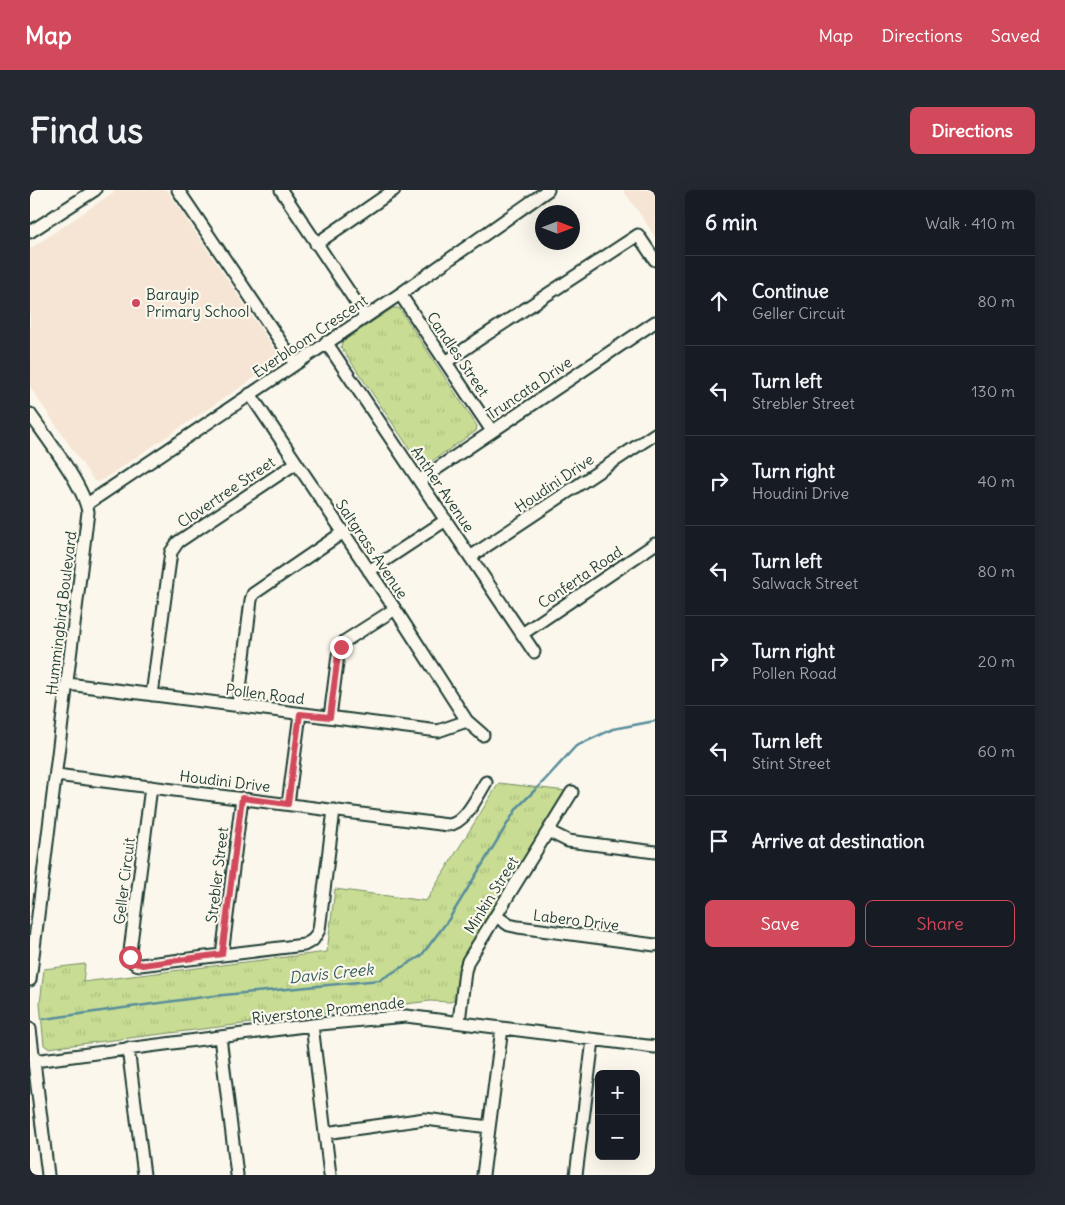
<!DOCTYPE html>
<html lang="en">
<head>
<meta charset="utf-8">
<style>
  body { margin:0; font-family:Delius,sans-serif; background:#242831; color:#f1f3f6 }
  .controls { position:absolute; right:15px; bottom:15px; display:grid; overflow:hidden; border-radius:8px; box-shadow:0 5px 20px #0002 }
  .controls button { width:45px; height:45px; display:grid; place-items:center; padding:0; border:0; border-bottom:1px solid #363941; background:#171b24; color:#f1f3f6; font:25px sans-serif }
  .compass { position:absolute; left:505px; top:15px; width:45px; height:45px; border-radius:50%; background:#171b24; box-shadow:0 5px 20px #0002; rotate:90deg }
  .stop { position:absolute; width:15px; height:15px; margin:-11px; border:4px solid #d1495b; border-radius:50%; background:#fff }
  .stop.end { background:#d1495b; border-color:#fff; box-shadow:0 1px 5px #0008 }
  .list { margin:0; padding:0; list-style:none }
  h2 { display:flex; justify-content:space-between; align-items:center; height:65px; margin:0; padding:0 20px; font-size:21px }
  h2 small { font-size:16px; font-weight:400; color:#9ea1a6 }
  .list li { display:grid; grid-template-columns:32px 1fr auto; gap:15px; align-items:center; box-sizing:border-box; height:90px; padding:0 20px; border-top:1px solid #363941 }
  .list b { display:block; font-size:19px; white-space:nowrap }
  .list p { margin:0; font-size:16px; white-space:nowrap; color:#9ea1a6 }
  .list em { font-size:16px; font-style:normal; color:#9ea1a6 }
  .actions { display:flex; gap:10px; padding:15px 20px }
  .actions a { flex:1; padding:11px 0; border:1px solid #d1495b; border-radius:8px; text-align:center; font-size:18px; color:#d1495b }
  .actions .main { background:#d1495b; color:#fff }
  .icon { flex:none; width:28px; height:28px; fill:none; stroke:currentColor; stroke-width:2; stroke-linecap:round; stroke-linejoin:round }
  .map { position:relative; flex:none; width:625px; height:985px; overflow:hidden; border-radius:8px }
  header { display:flex; align-items:center; gap:30px; box-sizing:border-box; height:70px; padding:0 25px; background:#d1495b; color:#fff }
  header strong { font-size:24px }
  nav { display:flex; gap:28px; margin-inline-start:auto; font-size:18px }
  .intro { display:flex; align-items:center; justify-content:space-between; box-sizing:border-box; height:120px; padding:0 30px }
  h1 { margin:0; font-size:35px }
  .button { padding:12px 22px; border-radius:8px; background:#d1495b; color:#fff; font-size:18px; font-weight:700 }
  main { display:flex; gap:30px; padding:0 30px }
  aside { flex:1; background:#171b24; border-radius:8px; box-shadow:0 5px 20px #0002 }
  .map>svg:first-child { display:block }
</style>
</head>
<body>
<header>
<strong>Map</strong>
<nav><a>Map</a><a>Directions</a><a>Saved</a></nav>
</header>
<div class="intro"><h1>Find us</h1><a class="button">Directions</a></div>
<main>
<div class="map">
<svg width="625" height="985" viewBox="0 0 625 985">
  <defs>
    <pattern id="park-tufts" width="24" height="20" patternUnits="userSpaceOnUse" patternTransform="scale(1.25)"><rect width="24" height="20" fill="#c8dd93"/><path d="M3 7l-1-3M5 7V3M7 7l1-3M15 17l-1-3M17 17v-4M19 17l1-3" fill="none" stroke="#abbf7f"/></pattern>
  </defs>
  <rect width="100%" height="100%" fill="#fbf7ec"/>
  <filter id="ink" filterUnits="userSpaceOnUse"><feTurbulence type="fractalNoise" baseFrequency=".02" numOctaves="2"/><feDisplacementMap in="SourceGraphic" scale="10" xChannelSelector="R" yChannelSelector="G"/><feConvolveMatrix kernelMatrix="1 2 1 2 8 2 1 2 1" color-interpolation-filters="sRGB"/></filter>
  <g filter="url(#ink)">
    <path fill="#f6e5d4" d="M 87,0 L 137,0 L 249,166 L 248,172 L 69,292 L 64,291 L 0,197 L 0,59 Z
      M 593,0 L 625,0 L 625,47 L 612,27 Z"/>
    <path fill="url(#park-tufts)" stroke="#748d64" d="M 363,118 L 369,118 L 447,236 L 446,241 L 396,275 L 390,274 L 311,157 L 312,152 Z
      M 469,593 L 536,601 L 435,763 L 429,777 L 425,809 L 421,812 L 400,811 L 18,858 L 14,855 L 10,814 L 14,779 L 55,774 L 53,792 L 297,762 L 305,699 L 396,711 Z"/>
    <g fill="none" stroke-linecap="round" stroke-linejoin="round">
      <path stroke="#588d9b" stroke-width="2.5" d="M 14,829 L 173,807 L 350,790 L 391,766 L 419,729 L 487,618 L 513,592 L 546,556 L 583,539 L 625,531"/>
      <g stroke="#1f3d34" stroke-width="15">
        <path id="minor" d="M 148,0 L 265,173
          M 251,0 L 336,127
          M 0,42 L 65,0
          M 286,54 L 364,0
          M 370,104 L 462,241
          M 296,152 L 504,462
          M 416,172 L 448,150 L 608,45 L 625,70
          M 220,204 L 365,419 L 437,531
          M 0,224 C 16,247 54,296 58,322 L 0,790
          M 390,290 L 625,132
          M 57,314 L 370,104 L 518,0
          M 440,367 L 625,244
          M 339,381 L 416,330
          M 492,444 L 625,354
          M 38,494 L 408,541 L 437,531 L 453,545
          M 122,505 L 141,362 L 148,352 L 266,273
          M 208,515 L 221,410 L 223,404 L 312,343
          M 300,527 L 308,465 L 315,451 L 365,419
          M 26,585 L 418,635 C 435,634 448,605 456,592
          M 121,597 L 100,761 C 99,769 102,774 110,775 L 274,755 L 283,750 L 289,740 L 304,620
          M 258,614 L 270,524
          M 518,641 L 538,651 L 625,662
          M 466,726 L 479,735 L 488,737 L 625,755
          M 192,765 L 212,608
          M 429,832 L 435,781 L 438,771 L 542,602
          M 282,835 L 300,985
          M 0,839 L 18,985
          M 190,847 L 207,985
          M 98,858 L 114,985
          M 4,871 L 290,834 L 376,826 L 625,857
          M 295,943 L 395,929 L 459,937
          M 453,985 L 472,838
          M 546,985 L 563,850"/>
      </g>
      <use href="#minor" stroke="#fbf7ec" stroke-width="11"/>
    </g>
  </g>
  <g fill="none" stroke-linecap="round" stroke-linejoin="round" filter="url(#ink)">
    <path stroke="#d1495b" stroke-width="6" d="M 100,767 L 105,773 L 113,775 L 192,764 L 212,608 L 258,614 L 270,524 L 300,527 L 308,465 L 311,457"/>
  </g>
  <circle fill="#d1495b" stroke="#fbf7ec" stroke-width="2" cx="106" cy="113" r="5"/>
  <g text-anchor="middle" dominant-baseline="central" stroke-width="4.5" stroke-linejoin="round" paint-order="stroke">
    <g font-size="15" fill="#1f3d34" stroke="#fbf7ec" text-anchor="start">
      <text x="116" y="104">Barayip<tspan x="116" dy="17">Primary School</tspan></text>
    </g>
    <g font-size="15" fill="#1f3d34" stroke="#fbf7ec">
      <text transform="translate(280 146) rotate(-34)">Everbloom Crescent</text>
      <text transform="translate(428 164) rotate(56)">Candles Street</text>
      <text transform="translate(499 198) rotate(-34)">Truncata Drive</text>
      <text transform="translate(524 293) rotate(-34)">Houdini Drive</text>
      <text transform="translate(413 299) rotate(56)">Anther Avenue</text>
      <text transform="translate(196 302) rotate(-34)">Clovertree Street</text>
      <text transform="translate(342 359) rotate(56)">Saltgrass Avenue</text>
      <text transform="translate(550 387) rotate(-34)">Conferta Road</text>
      <text transform="translate(31 423) rotate(-83)">Hummingbird Boulevard</text>
      <text transform="translate(235 504) rotate(7)">Pollen Road</text>
      <text transform="translate(195 591) rotate(7)">Houdini Drive</text>
      <text transform="translate(187 685) rotate(-83)">Strebler Street</text>
      <text transform="translate(94 691) rotate(-83)">Geller Circuit</text>
      <text transform="translate(461 705) rotate(-58)">Minkin Street</text>
      <text transform="translate(546 730) rotate(7)">Labero Drive</text>
      <text transform="translate(298 820) rotate(-6)">Riverstone Promenade</text>
    </g>
    <g font-size="16" font-style="italic" fill="#375e5f" stroke="#fbf7ec">
      <text transform="translate(301 783) rotate(-6)">Davis Creek</text>
    </g>
  </g>
</svg>
<div class="controls">
<button>+</button>
<button>−</button>
</div>
<svg class="compass" viewBox="-18 -18 36 36"><path d="M0-13l5 13h-10z" fill="#e53935"/><path d="M0 13l5-13h-10z" fill="#9ea1a6"/></svg>
<div class="stop" style="left:100px;top:767px"></div>
<div class="stop end" style="left:311px;top:457px"></div>
</div>
<aside>
<h2>6 min<small>Walk · 410 m</small></h2>
<ul class="list">
<li><svg class="icon" aria-label="ahead" viewBox="0 0 24 24"><path d="M12 20V5M6 11l6-6 6 6"/></svg><div><b>Continue</b><p>Geller Circuit</p></div><em>80 m</em></li>
<li><svg class="icon" aria-label="left" viewBox="0 0 24 24"><path d="M17 20v-9H6M10 6l-5 5 5 5"/></svg><div><b>Turn left</b><p>Strebler Street</p></div><em>130 m</em></li>
<li><svg class="icon" aria-label="right" viewBox="0 0 24 24"><path d="M7 20v-9h11M14 6l5 5-5 5"/></svg><div><b>Turn right</b><p>Houdini Drive</p></div><em>40 m</em></li>
<li><svg class="icon" aria-label="left" viewBox="0 0 24 24"><path d="M17 20v-9H6M10 6l-5 5 5 5"/></svg><div><b>Turn left</b><p>Salwack Street</p></div><em>80 m</em></li>
<li><svg class="icon" aria-label="right" viewBox="0 0 24 24"><path d="M7 20v-9h11M14 6l5 5-5 5"/></svg><div><b>Turn right</b><p>Pollen Road</p></div><em>20 m</em></li>
<li><svg class="icon" aria-label="left" viewBox="0 0 24 24"><path d="M17 20v-9H6M10 6l-5 5 5 5"/></svg><div><b>Turn left</b><p>Stint Street</p></div><em>60 m</em></li>
<li><svg class="icon" aria-label="arrive" viewBox="0 0 24 24"><path d="M6 21V4h12l-3 4 3 4H6"/></svg><div><b>Arrive at destination</b></div></li>
</ul>
<div class="actions"><a class="main">Save</a><a>Share</a></div>
</aside>
</main>
</body>
</html>
